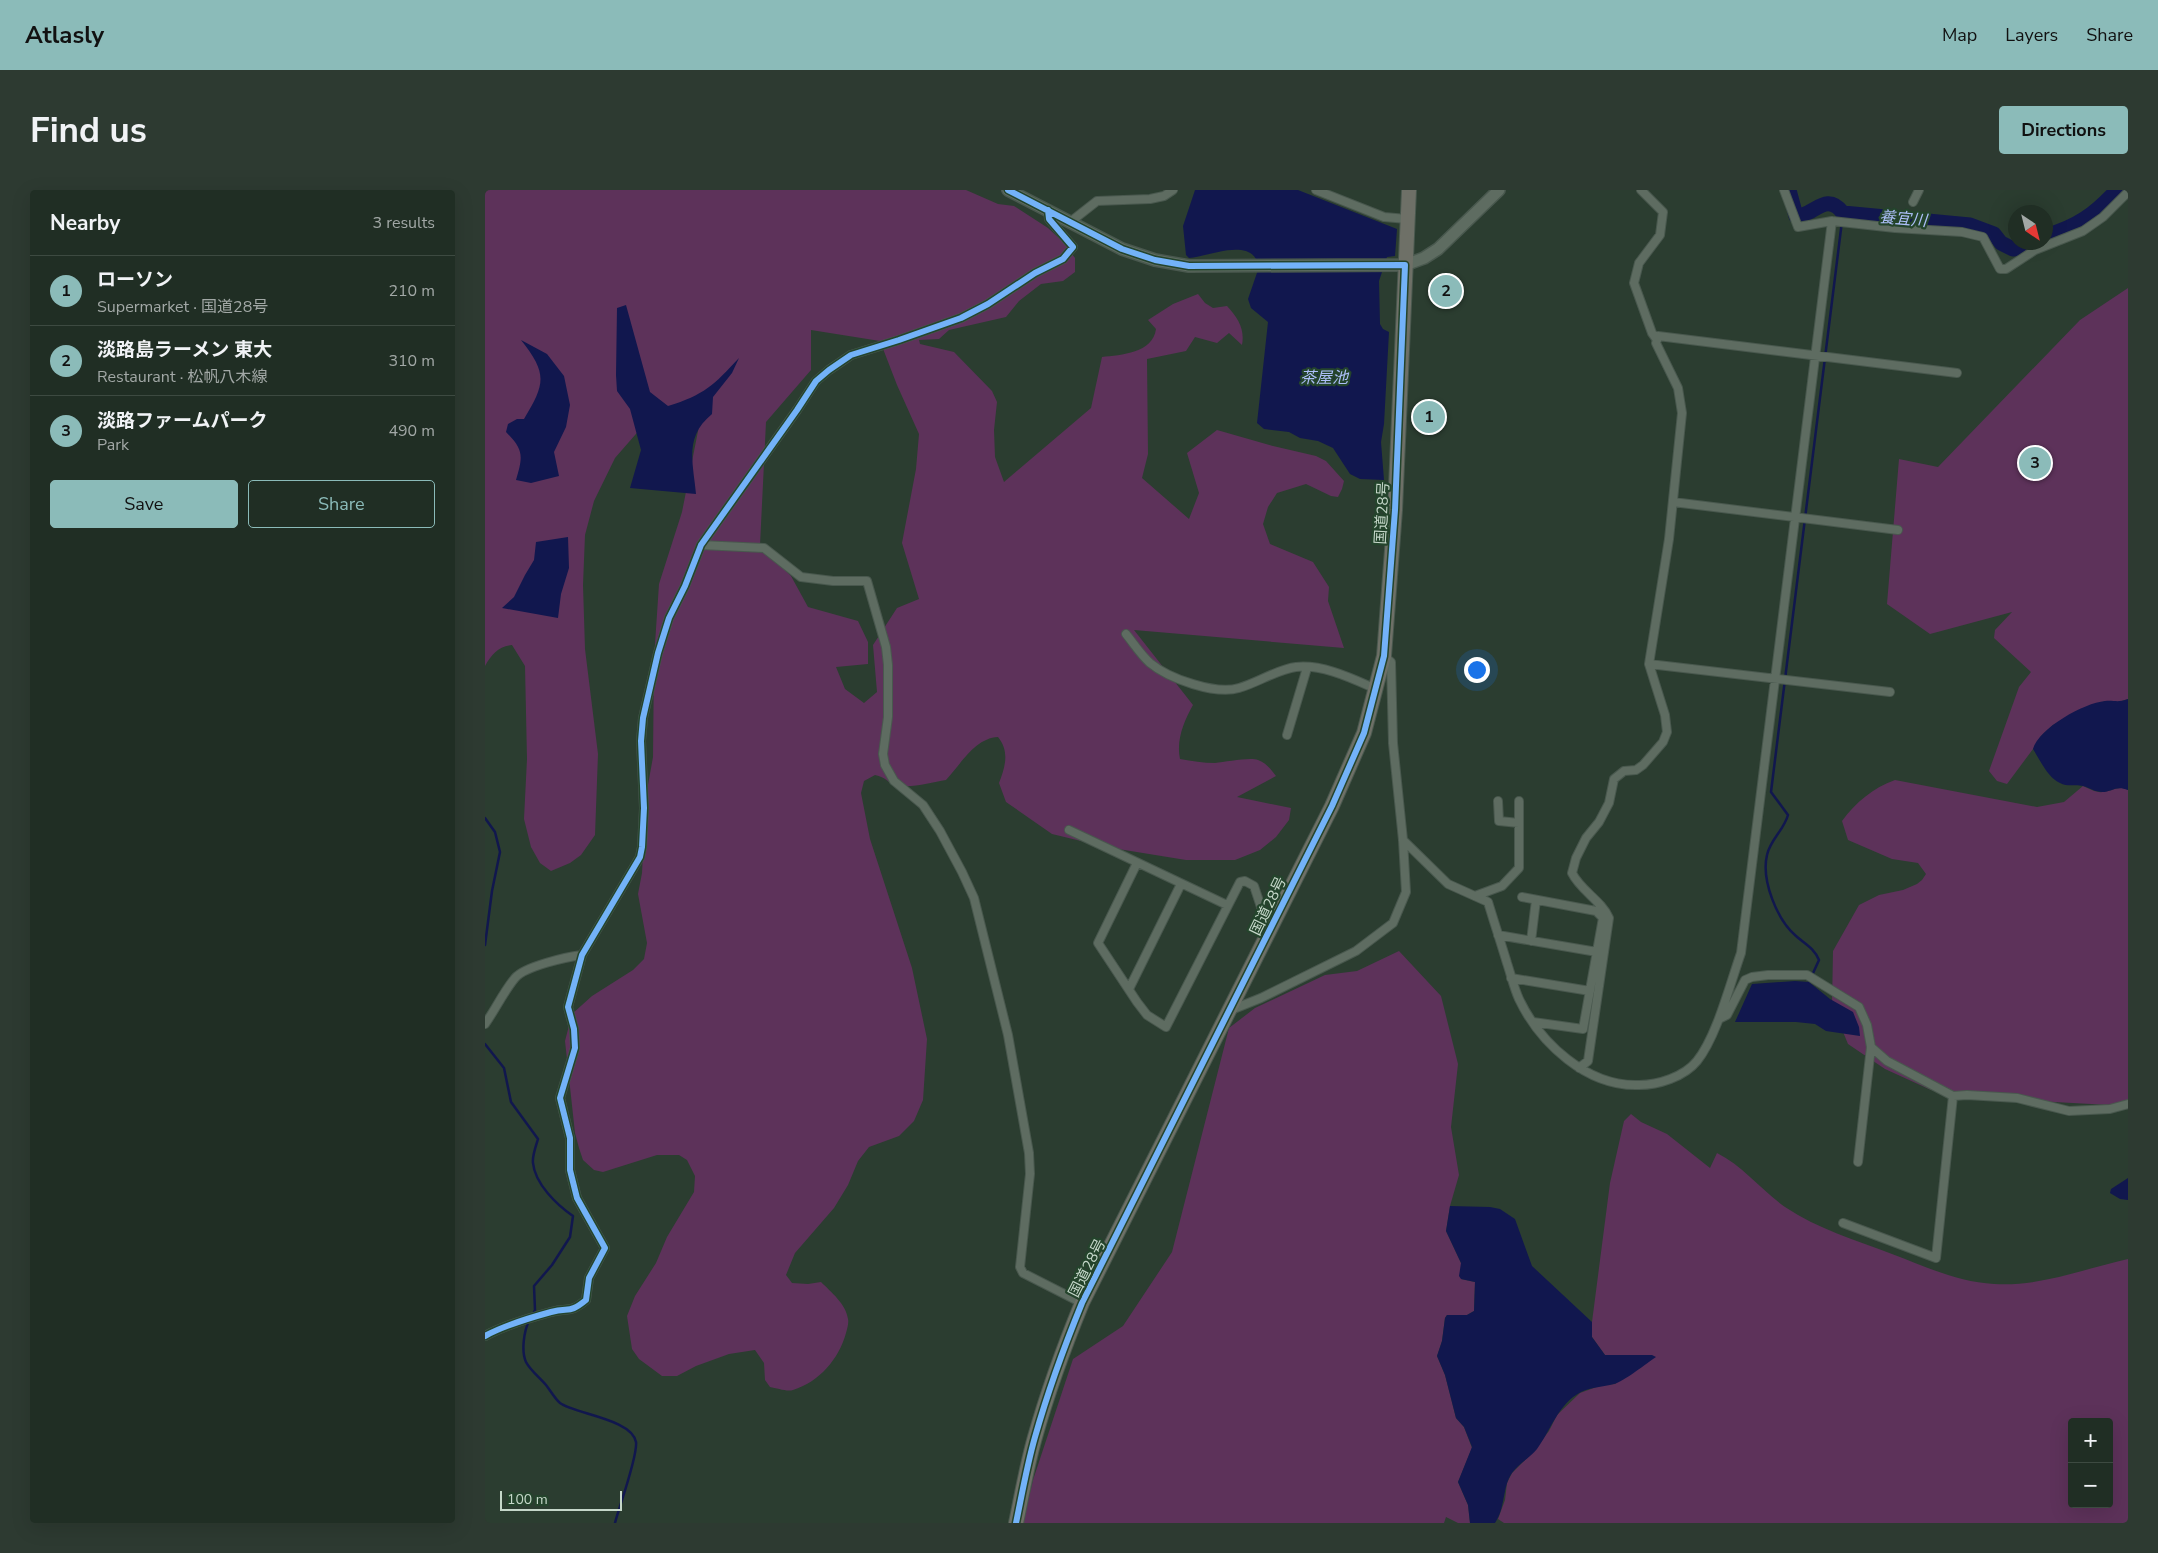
<!DOCTYPE html>
<html lang="en">
<head>
<meta charset="utf-8">
<style>
  body { margin:0; font-family:"Nunito Sans","Noto Sans JP",sans-serif; background:#2d3a31; color:#f1f3f6 }
  .controls { position:absolute; right:15px; bottom:15px; display:grid; overflow:hidden; border-radius:5px; box-shadow:0 5px 20px #0002 }
  .controls button { width:45px; height:45px; display:grid; place-items:center; padding:0; border:0; border-bottom:1px solid #3d4a41; background:#202e24; color:#f1f3f6; font:25px sans-serif }
  .compass { position:absolute; left:1523px; top:15px; width:45px; height:45px; border-radius:50%; background:#202e24; box-shadow:0 5px 20px #0002; rotate:145deg }
  .scale { position:absolute; left:15px; bottom:12px; width:122px; box-sizing:border-box; padding-left:5px; border:2px solid #c5d7c9; border-top:0; font-size:14px; line-height:18px; white-space:nowrap; color:#c5d7c9; -webkit-text-stroke:4px #24442c; paint-order:stroke }
  .you { position:absolute; left:991px; top:479px; width:18px; height:18px; margin:-12px; border:4px solid #fff; border-radius:50%; background:#1a73e8; box-shadow:0 0 0 8px #1a73e833 }
  .badge { display:grid; place-items:center; width:32px; height:32px; border-radius:50%; background:#8bbbb9; color:#111; font-size:16px; font-weight:700 }
  .pin { position:absolute; translate:-50% -50%; border:2px solid #fff; box-shadow:0 1px 5px #0006 }
  .list { margin:0; padding:0; list-style:none }
  h2 { display:flex; justify-content:space-between; align-items:center; height:65px; margin:0; padding:0 20px; font-size:21px }
  h2 small { font-size:16px; font-weight:400; color:#a2a8a6 }
  .list li { display:grid; grid-template-columns:32px 1fr auto; gap:15px; align-items:center; box-sizing:border-box; height:70px; padding:0 20px; border-top:1px solid #3d4a41 }
  .list b { display:block; font-size:19px; white-space:nowrap }
  .list p { margin:0; font-size:16px; white-space:nowrap; color:#a2a8a6 }
  .list em { font-size:16px; font-style:normal; color:#a2a8a6 }
  .actions { display:flex; gap:10px; padding:15px 20px }
  .actions a { flex:1; padding:11px 0; border:1px solid #8bbbb9; border-radius:5px; text-align:center; font-size:18px; color:#8bbbb9 }
  .actions .main { background:#8bbbb9; color:#111 }
  .map { position:relative; flex:none; width:1643px; height:1333px; overflow:hidden; border-radius:5px }
  header { display:flex; align-items:center; gap:30px; box-sizing:border-box; height:70px; padding:0 25px; background:#8bbbb9; color:#111 }
  header strong { font-size:24px }
  nav { display:flex; gap:28px; margin-inline-start:auto; font-size:18px }
  .intro { display:flex; align-items:center; justify-content:space-between; box-sizing:border-box; height:120px; padding:0 30px }
  h1 { margin:0; font-size:35px }
  .button { padding:12px 22px; border-radius:5px; background:#8bbbb9; color:#111; font-size:18px; font-weight:700 }
  main { display:flex; gap:30px; padding:0 30px }
  aside { flex:1; background:#202e24; border-radius:5px; box-shadow:0 5px 20px #0002 }
  .map>svg:first-child { display:block }
</style>
</head>
<body>
<header>
<strong>Atlasly</strong>
<nav><a>Map</a><a>Layers</a><a>Share</a></nav>
</header>
<div class="intro"><h1>Find us</h1><a class="button">Directions</a></div>
<main>
<aside>
<h2>Nearby<small>3 results</small></h2>
<ul class="list">
<li><span class="badge">1</span><div><b>ローソン</b><p>Supermarket · 国道28号</p></div><em>210 m</em></li>
<li><span class="badge">2</span><div><b>淡路島ラーメン 東大</b><p>Restaurant · 松帆八木線</p></div><em>310 m</em></li>
<li><span class="badge">3</span><div><b>淡路ファームパーク</b><p>Park</p></div><em>490 m</em></li>
</ul>
<div class="actions"><a class="main">Save</a><a>Share</a></div>
</aside>
<div class="map">
<svg width="1643" height="1333" viewBox="0 0 1643 1333">
  <rect width="100%" height="100%" fill="#2b3d30"/>
  <path fill="#5d325a" fill-rule="evenodd" d="M 0,0 L 481,0 L 513,14 L 529,16 L 563,38 L 579,53 L 590,68 L 590,82 L 578,91 L 556,94 L 534,111 L 521,127 L 464,140 L 454,149 L 434,150 L 435,154 L 469,162 L 507,201 L 512,212 L 509,240 L 510,267 L 519,292 L 606,218 L 617,167 C 636,165 668,163 671,139 L 663,130 L 688,114 L 713,104 L 720,113 L 728,118 L 742,116 C 753,128 760,139 757,155 L 744,143 L 732,153 L 710,147 L 701,161 L 662,169 L 663,264 L 657,288 L 704,329 L 714,303 L 702,263 L 732,240 L 788,256 L 831,266 L 841,271 L 859,291 L 857,299 L 853,307 L 846,306 L 821,294 L 792,303 L 783,317 L 778,334 L 785,354 L 828,372 L 844,397 L 843,411 L 859,458 L 649,440 L 708,515 C 699,531 691,550 695,569 C 707,571 718,573 730,573 C 741,572 765,567 773,570 C 781,573 786,579 791,586 L 752,607 L 806,618 L 804,630 L 791,647 L 775,660 L 750,670 L 701,670 L 621,657 L 567,644 L 521,612 L 514,593 C 520,577 525,562 513,547 C 490,548 476,574 461,590 C 446,592 426,599 410,595 C 403,593 401,587 390,585 L 379,591 L 376,603 L 385,649 L 427,778 L 442,849 L 438,910 L 429,931 L 414,946 L 384,957 L 373,971 L 363,995 L 349,1018 L 310,1063 L 301,1085 L 307,1093 L 323,1094 L 336,1092 C 346,1102 361,1114 363,1129 C 364,1133 362,1139 361,1143 C 354,1169 334,1192 308,1200 C 302,1202 292,1198 285,1197 L 280,1190 L 279,1173 L 270,1160 L 244,1164 L 211,1176 L 192,1186 L 177,1186 L 154,1169 L 147,1159 L 142,1126 L 150,1106 L 171,1073 L 182,1047 L 209,1002 L 210,986 L 202,970 L 194,965 L 172,965 L 118,982 L 109,980 L 98,970 L 94,958 L 90,943 L 80,851 L 87,824 L 107,806 L 148,780 L 159,769 L 162,753 L 153,704 L 157,683 L 161,606 L 168,567 L 169,469 L 174,394 L 197,322 L 215,231 L 164,229 L 130,268 L 109,311 L 100,345 L 98,395 L 100,459 L 113,564 L 110,645 L 96,665 L 85,673 L 66,681 L 55,673 L 46,657 L 39,629 L 42,569 L 40,476 L 27,455 C 13,457 7,464 0,476 ZM 326,140 L 395,151 L 412,195 L 434,244 L 431,279 L 417,353 L 434,409 L 412,418 L 388,455 L 392,502 L 379,513 L 360,499 L 351,477 L 383,474 L 383,452 L 373,431 L 323,417 L 306,386 L 275,355 L 281,232 L 326,180 Z
    M 1643,98 L 1643,509 L 1633,512 L 1620,511 L 1568,535 L 1556,546 L 1548,559 L 1522,594 L 1512,591 L 1504,581 L 1534,497 L 1546,482 L 1509,448 L 1510,440 L 1527,422 L 1445,444 L 1402,414 L 1414,269 L 1453,277 L 1595,130 Z
    M 1410,590 L 1552,617 L 1579,612 L 1598,596 C 1604,599 1612,603 1618,602 C 1628,601 1633,595 1643,600 L 1643,916 L 1551,911 L 1446,900 L 1400,879 L 1363,854 L 1347,815 L 1348,761 L 1374,715 L 1394,705 L 1418,700 L 1432,694 L 1437,690 L 1441,684 L 1433,673 L 1407,669 L 1363,650 L 1357,631 C 1371,612 1388,598 1410,590 Z
    M 914,761 L 956,806 L 973,874 L 966,937 L 974,985 L 965,1016 L 961,1041 L 976,1073 L 976,1089 L 990,1092 L 989,1121 L 982,1125 L 962,1125 L 960,1128 L 957,1151 L 952,1166 L 960,1185 L 971,1228 L 979,1237 L 987,1258 L 973,1292 L 983,1315 L 985,1333 L 973,1333 L 961,1327 L 959,1333 L 538,1333 L 548,1290 L 588,1169 L 638,1136 L 687,1062 L 744,838 L 770,818 L 840,785 L 872,781 Z
    M 1146,924 L 1156,932 L 1182,944 L 1225,978 L 1232,963 C 1258,976 1276,1000 1300,1017 C 1333,1039 1370,1050 1407,1064 C 1441,1077 1473,1092 1509,1094 C 1554,1097 1599,1079 1643,1069 L 1643,1333 L 1019,1333 L 1013,1329 L 1020,1310 L 1022,1293 L 1027,1283 L 1047,1263 L 1064,1241 L 1072,1225 L 1095,1203 L 1117,1195 L 1130,1194 L 1167,1165 L 1120,1165 L 1107,1147 L 1107,1132 L 1125,993 L 1139,931 ZM 1587,1232 L 1624,1232 L 1624,1314 L 1587,1314 Z"/>
  <path fill="#11174e" d="M 710,0 L 813,0 L 912,39 L 910,66 L 902,67 L 894,91 L 895,134 L 898,139 L 904,142 L 899,234 L 896,252 L 899,290 L 875,289 L 865,284 L 848,258 L 833,251 L 815,248 L 804,242 L 779,239 L 772,233 L 783,132 L 766,118 L 763,109 L 774,77 C 768,46 726,66 704,68 L 701,65 L 698,36 Z
    M 141,115 L 165,202 L 183,216 C 219,205 229,195 254,168 L 247,183 L 228,207 L 227,224 C 199,247 208,272 211,304 L 145,298 L 156,260 L 145,219 L 132,201 L 131,185 L 132,118 Z
    M 36,150 L 62,164 L 79,186 L 85,215 L 81,237 L 69,262 L 74,286 L 46,293 L 31,290 C 38,266 39,260 21,242 L 23,234 L 32,229 L 39,229 C 61,193 62,183 36,150 Z
    M 83,347 L 84,378 L 76,404 L 73,428 L 17,418 L 29,407 L 40,385 L 49,370 L 51,352 Z
    M 1643,509 L 1643,600 C 1631,595 1627,602 1617,602 C 1610,602 1605,598 1598,596 C 1591,594 1582,597 1575,593 C 1563,588 1555,570 1548,559 C 1554,538 1599,513 1620,511 C 1629,510 1633,513 1643,509 Z
    M 1310,791 L 1324,792 L 1345,809 L 1368,822 L 1374,837 L 1375,846 L 1341,841 L 1330,834 L 1311,832 L 1250,832 L 1267,794 Z
    M 1643,988 L 1643,1010 L 1635,1009 L 1625,1003 L 1626,999 Z
    M 965,1016 L 1005,1017 L 1015,1019 L 1030,1029 L 1047,1076 L 1107,1132 L 1107,1147 L 1120,1165 L 1167,1165 L 1171,1167 C 1162,1173 1138,1192 1129,1194 C 1118,1197 1107,1197 1096,1202 C 1073,1214 1066,1240 1052,1259 C 1045,1268 1034,1273 1027,1283 C 1017,1297 1021,1317 1010,1333 L 985,1333 L 983,1315 L 973,1292 L 987,1257 L 979,1237 L 971,1228 L 960,1185 L 952,1166 L 957,1151 L 960,1128 L 962,1125 L 982,1125 L 989,1121 L 990,1092 L 976,1089 L 974,1086 L 976,1073 L 961,1041 Z"/>
  <g fill="none" stroke-linecap="round" stroke-linejoin="round">
    <path stroke="#11174e" stroke-width="2.5" d="M 0,628 L 10,642 L 15,662 L 7,701 L 0,755
      M 1324,792 L 1334,770 C 1329,758 1320,754 1311,746 C 1292,730 1276,690 1282,665 C 1285,650 1299,640 1303,625 L 1286,602 L 1358,23
      M 0,854 L 19,878 L 26,912 L 53,949 C 51,956 47,966 48,973 C 50,994 72,1015 88,1026 L 85,1047 L 67,1075 L 49,1096 L 50,1120 L 47,1126
      M 44,1131 C 39,1141 36,1161 41,1172 C 45,1180 55,1188 61,1195 C 65,1200 70,1209 75,1213 C 90,1224 147,1229 151,1252 C 153,1266 134,1317 130,1333"/>
    <path stroke="#11174e" stroke-width="15" d="M 1304,0 L 1311,26 C 1328,27 1341,0 1358,23 L 1485,35 L 1509,44 L 1516,53 L 1528,59 L 1544,57 L 1550,52
      M 1560,46 C 1592,37 1610,24 1632,0"/>
    <g stroke="#49584e" stroke-width="10">
      <path id="street" d="M 831,0 L 899,27 L 922,29
        M 1156,0 L 1178,22 L 1175,45 L 1154,73 L 1149,93 L 1167,143 L 1172,150
        M 1299,0 L 1313,37 L 1347,31 L 1410,38 L 1477,42 L 1498,47 L 1515,79 L 1521,79 L 1550,60 L 1598,41 L 1618,27 L 1643,2
        M 1428,12 L 1434,0
        M 584,33 L 612,11 L 665,9 L 679,6 L 688,0
        M 1188,312 L 1413,340
        M 216,355 L 279,358 L 316,387 L 348,391 L 382,391 L 401,457 L 403,475 L 403,527 L 398,564 L 400,575 L 409,591 L 438,615 L 455,641 L 477,682 L 489,708 L 523,845 L 544,963 L 545,984 L 535,1077 L 538,1083 L 597,1113
        M 641,444 C 649,454 656,465 665,473 C 684,489 731,505 754,498 C 772,493 793,479 811,477 C 838,474 868,489 891,499
        M 1164,474 L 1405,502
        M 802,545 L 822,478
        M 1013,611 L 1014,631 L 1034,633
        M 584,640 L 742,715
        M 918,650 L 963,694 L 1003,712 C 1009,732 1016,753 1022,773 C 1026,785 1029,798 1034,809 C 1055,853 1102,897 1154,895 C 1173,895 1199,887 1212,871 C 1232,846 1245,794 1256,763 L 1347,31
        M 652,673 L 613,753 L 652,812 L 662,825 L 681,837 L 755,692 L 760,691 L 769,696 L 779,726 L 788,734
        M 990,706 L 1017,696 L 1034,678 L 1034,611
        M 1037,707 L 1111,721 L 1118,728 L 1098,839 L 1048,832
        M 1013,745 L 1112,762
        M 1046,751 L 1051,710
        M 1026,788 L 1105,801
        M 644,799 L 696,694
        M 746,820 L 776,808 L 871,761 L 908,733 L 921,702 L 918,650 L 908,553 L 906,472 L 899,466
        M 1234,829 L 1242,825 L 1260,790 L 1267,787 L 1283,785 L 1322,785 L 1374,817 L 1382,835 L 1386,857 L 1373,972
        M 0,834 C 10,820 19,801 30,788 C 40,776 82,767 97,765
        M 1386,857 L 1402,871 L 1468,906 L 1482,905 L 1532,908 L 1584,921 L 1625,919 L 1643,914
        M 1094,878 L 1103,871 L 1124,728 C 1116,710 1096,701 1087,683 L 1091,668 L 1101,648 L 1114,632 L 1124,613 L 1129,589 L 1139,581 L 1151,580 L 1158,575 L 1178,552 L 1182,542 L 1180,525 L 1164,474 L 1184,349 L 1197,223 L 1193,198 L 1171,153 L 1173,146 L 1472,183
        M 1358,1033 L 1451,1068 L 1468,906
        M 0,1146 C 20,1135 44,1128 66,1122 C 85,1117 84,1124 101,1110 L 104,1088 L 120,1058 L 92,1008 L 85,980 L 85,948 L 75,908 L 90,858 L 89,839 L 83,817 L 97,765 L 155,667 L 157,657 L 159,618 L 156,551 L 158,528 L 173,463 L 184,428 L 200,396 L 216,355 L 312,220 L 331,191 L 344,180 L 366,165 L 414,150 L 476,128 L 503,114 L 550,83 L 578,69 L 588,57 L 564,29 L 563,20"/>
    </g>
    <g stroke="#49584e" stroke-width="14">
      <path id="secondary" d="M 523,0 L 637,59 L 670,70 L 704,76 L 920,75 L 939,68 L 953,59 L 1014,0"/>
    </g>
    <g stroke="#49584e" stroke-width="16">
      <path id="highway" d="M 531,1333 C 537,1304 542,1275 550,1247 C 563,1201 579,1157 597,1113 L 847,616 L 879,543 L 899,466 L 910,320 L 924,0"/>
    </g>
    <use href="#street" stroke="#5e6c61" stroke-width="8"/>
    <use href="#secondary" stroke="#5e6c61" stroke-width="11"/>
    <use href="#highway" stroke="#6e7067" stroke-width="14"/>
    <g stroke="#24442c" stroke-width="9">
      <path id="cycleway" d="M 523,0 L 637,59 L 670,70 L 704,76 L 920,75 L 910,320 L 899,466 L 879,543 L 847,616 L 597,1113 C 579,1157 563,1201 550,1247 C 542,1275 537,1304 531,1333
        M 0,1146 C 20,1135 44,1128 66,1122 C 85,1117 84,1124 101,1110 L 104,1088 L 120,1058 L 92,1008 L 85,980 L 85,948 L 75,908 L 90,858 L 89,839 L 83,817 L 97,765 L 155,667 L 157,657 L 159,618 L 156,551 L 158,528 L 173,463 L 184,428 L 200,396 L 216,355 L 312,220 L 331,191 L 344,180 L 366,165 L 414,150 L 476,128 L 503,114 L 550,83 L 578,69 L 588,57 L 564,29 L 563,20"/>
    </g>
    <use href="#cycleway" stroke="#73b2f8" stroke-width="6"/>
  </g>
  <g text-anchor="middle" dominant-baseline="central" stroke-width="4.5" stroke-linejoin="round" paint-order="stroke">
    <g font-size="15" fill="#c5d7c9" stroke="#24442c">
      <text transform="translate(897 323) rotate(-87)">国道28号</text>
      <text transform="translate(783 716) rotate(-64)">国道28号</text>
      <text transform="translate(602 1078) rotate(-63)">国道28号</text>
    </g>
    <g font-size="16" font-style="italic" fill="#adbff8" stroke="#24442c">
      <text transform="translate(1418 29) rotate(5)">養宜川</text>
      <text x="839" y="188">茶屋池</text>
    </g>
  </g>
</svg>
<div class="controls">
<button>+</button>
<button>−</button>
</div>
<svg class="compass" viewBox="-18 -18 36 36"><path d="M0-13l5 13h-10z" fill="#e53935"/><path d="M0 13l5-13h-10z" fill="#a2a8a6"/></svg>
<div class="scale">100 m</div>
<div class="you"></div>
<div class="pin badge" style="left:944px;top:227px">1</div>
<div class="pin badge" style="left:961px;top:101px">2</div>
<div class="pin badge" style="left:1550px;top:273px">3</div>
</div>
</main>
</body>
</html>
